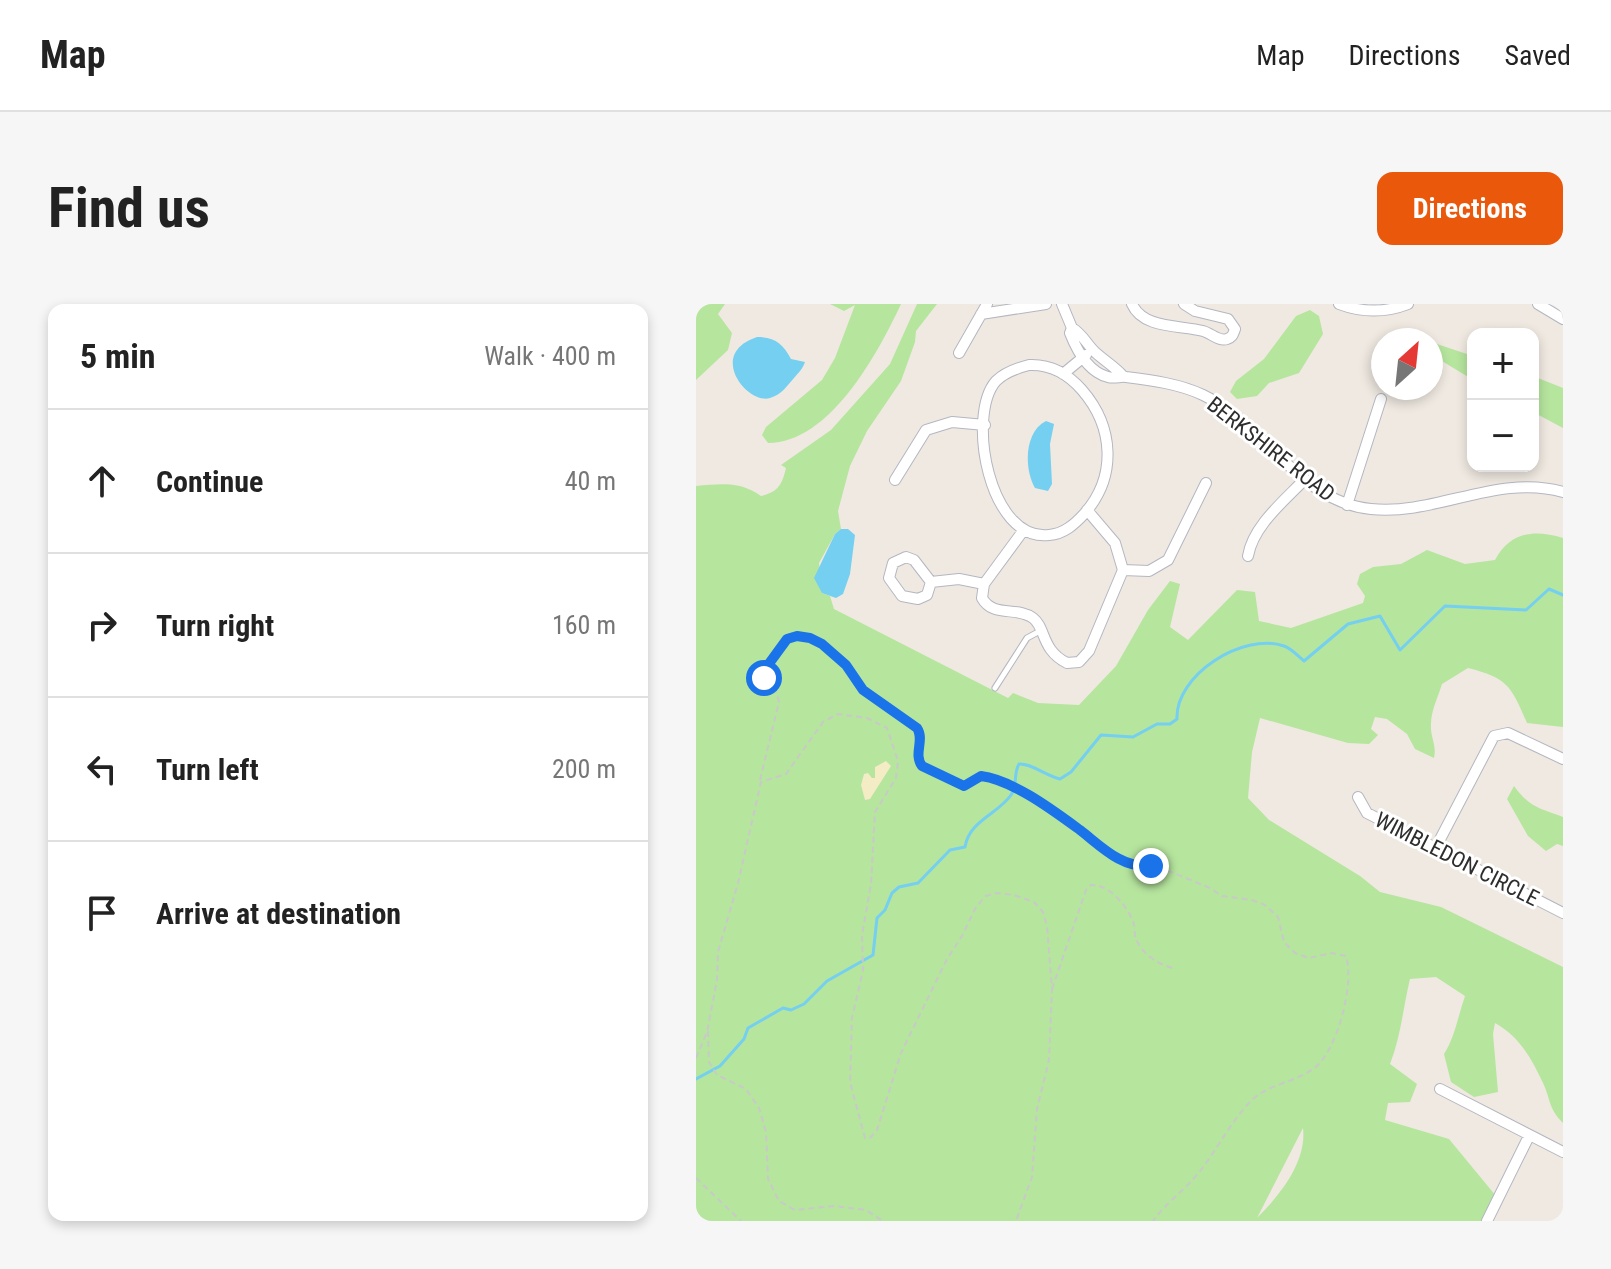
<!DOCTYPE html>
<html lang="en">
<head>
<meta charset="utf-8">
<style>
  body { margin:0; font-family:"Roboto Condensed",sans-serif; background:#f6f6f6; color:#222 }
  .controls { position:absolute; right:24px; top:24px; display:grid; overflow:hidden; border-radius:16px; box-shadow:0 4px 12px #0003 }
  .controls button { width:72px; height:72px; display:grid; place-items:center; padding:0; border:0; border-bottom:2px solid #e0e0e0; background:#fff; color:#222; font:40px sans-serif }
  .compass { position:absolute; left:675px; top:24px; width:72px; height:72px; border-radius:50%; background:#fff; box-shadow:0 4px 12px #0003; rotate:27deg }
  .stop { position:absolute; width:24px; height:24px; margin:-18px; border:6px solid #1a73e8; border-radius:50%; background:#fff }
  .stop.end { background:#1a73e8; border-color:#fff; box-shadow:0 2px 8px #0008 }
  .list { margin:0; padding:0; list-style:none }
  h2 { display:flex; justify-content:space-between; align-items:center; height:104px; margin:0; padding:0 32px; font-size:34px }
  h2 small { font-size:26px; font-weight:400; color:#767676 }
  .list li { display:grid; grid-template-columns:52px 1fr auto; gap:24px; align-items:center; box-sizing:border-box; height:144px; padding:0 32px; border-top:2px solid #e0e0e0 }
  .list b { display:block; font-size:30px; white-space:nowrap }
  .list em { font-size:26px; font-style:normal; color:#767676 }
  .icon { flex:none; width:44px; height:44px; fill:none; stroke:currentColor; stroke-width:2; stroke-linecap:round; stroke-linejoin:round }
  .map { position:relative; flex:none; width:867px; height:917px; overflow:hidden; border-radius:16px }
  header { display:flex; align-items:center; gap:48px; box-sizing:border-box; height:112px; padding:0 40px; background:#fff; border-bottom:2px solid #e0e0e0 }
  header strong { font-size:38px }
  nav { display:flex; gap:44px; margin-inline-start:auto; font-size:28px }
  .intro { display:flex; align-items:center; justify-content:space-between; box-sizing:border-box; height:192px; padding:0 48px }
  h1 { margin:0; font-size:56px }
  .button { padding:20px 36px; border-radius:16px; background:#ea580c; color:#fff; font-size:28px; font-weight:700 }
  main { display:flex; gap:48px; padding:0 48px }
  aside { flex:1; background:#fff; border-radius:16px; box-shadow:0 4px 12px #0003 }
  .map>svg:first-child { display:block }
</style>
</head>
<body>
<header>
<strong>Map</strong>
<nav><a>Map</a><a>Directions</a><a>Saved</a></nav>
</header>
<div class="intro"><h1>Find us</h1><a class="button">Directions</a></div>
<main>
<aside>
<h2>5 min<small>Walk · 400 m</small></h2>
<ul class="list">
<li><svg class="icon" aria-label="ahead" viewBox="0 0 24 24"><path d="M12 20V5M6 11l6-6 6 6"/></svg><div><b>Continue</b></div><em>40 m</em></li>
<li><svg class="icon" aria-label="right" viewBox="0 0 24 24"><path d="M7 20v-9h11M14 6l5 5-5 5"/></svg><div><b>Turn right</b></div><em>160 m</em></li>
<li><svg class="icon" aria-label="left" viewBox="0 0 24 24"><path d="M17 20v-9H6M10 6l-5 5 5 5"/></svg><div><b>Turn left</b></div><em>200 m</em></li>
<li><svg class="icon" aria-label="arrive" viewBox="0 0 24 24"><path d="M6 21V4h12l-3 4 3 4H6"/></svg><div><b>Arrive at destination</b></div></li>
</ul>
</aside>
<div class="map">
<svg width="867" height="917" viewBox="0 0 867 917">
  <rect width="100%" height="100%" fill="#efe9e1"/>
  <path fill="#b6e59e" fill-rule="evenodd" d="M 0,0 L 29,0 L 22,10 L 36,29 L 32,46 L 0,76 Z
    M 134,0 L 205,0 C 182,49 134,139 72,139 L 66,131 L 70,123 L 126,76 L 139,54 L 159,1 L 148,7 Z
    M 221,0 L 241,0 L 220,27 L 219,38 L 205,77 L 171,127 L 154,162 L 142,207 L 145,225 L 139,230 L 123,259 L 126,289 L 134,292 L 138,305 L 312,394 L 317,389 L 342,399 L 383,401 L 420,362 L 452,306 L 474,277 L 484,280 L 474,323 L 492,336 L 541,286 L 559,288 L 563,317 L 595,324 L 667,299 L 669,292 L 661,280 L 664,270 L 677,263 L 705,260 L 731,246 L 769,260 L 799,256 C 814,228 838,225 867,234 L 867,423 L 831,419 C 815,382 812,374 772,364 L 746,380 C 742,393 735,407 735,420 C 734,433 741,441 738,454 L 719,445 L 711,430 L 691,415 L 679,413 L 675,425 L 682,431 L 673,440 L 652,439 L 564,414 L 556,448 L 552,494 L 573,516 L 664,572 L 684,588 L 745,603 L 867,663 L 867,819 C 852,804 855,796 847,779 C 835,754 824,733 799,719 L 797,730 L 802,788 L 778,793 L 755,778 L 748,750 C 759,733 762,712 769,692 L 740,673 L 714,675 C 707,704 705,732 694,760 L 721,780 L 714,798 L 692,799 L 689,816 L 753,835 L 800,892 L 791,917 L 0,917 L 0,182 C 25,180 44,177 65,192 C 82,188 86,181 90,164 L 85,161 L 135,126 L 194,60 ZM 607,824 C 611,858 584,891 561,914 Z
    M 614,6 L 623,12 L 627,30 L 603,69 L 573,79 L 561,92 L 541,95 L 534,88 L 540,77 L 568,55 L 600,12 Z
    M 735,38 L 777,52 L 777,76 L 746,57 L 735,60 Z
    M 837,72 L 867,84 L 867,124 L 837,108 Z
    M 818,482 C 834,504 843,504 867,513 L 867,542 L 861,540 L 850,547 L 832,532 L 811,495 Z"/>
  <path fill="#f3ecc5" d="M 190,457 L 195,462 L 174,495 L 169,496 L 165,481 L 168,470 L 172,469 L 176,474 L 179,474 L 179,463 Z"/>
  <path fill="#75cff0" d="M 61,33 C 79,33 87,40 95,55 L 109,58 C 106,66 103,68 98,74 C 91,82 85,91 74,94 C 52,101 10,50 61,33 Z
    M 350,117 L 358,120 L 354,140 L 356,180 L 352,187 L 339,184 C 328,165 328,128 350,117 Z
    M 145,225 L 152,225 L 159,231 L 154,270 L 147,290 L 140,294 L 126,289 L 118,274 L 139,230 Z"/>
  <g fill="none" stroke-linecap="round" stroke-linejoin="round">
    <path stroke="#75cff0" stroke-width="3" d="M 0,775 L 24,762 L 48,735 L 52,724 L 87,704 L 95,706 L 108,700 L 131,677 L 177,651 L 181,614 L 189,606 L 196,589 L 203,583 L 222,579 L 254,546 L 269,543 C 273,517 302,510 315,491 C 322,481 317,470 323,460 C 335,459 350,472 364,475 L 375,468 L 405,431 L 437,433 L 461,420 L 474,420 L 481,415 C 479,371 547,328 588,342 C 595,344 603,353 608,357 L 652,320 L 684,312 L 704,346 L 749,302 L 830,306 L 853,285 L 867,291"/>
    <g stroke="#b4b7c1" stroke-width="7">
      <path id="service" d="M 299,384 L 331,334 L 344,327"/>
    </g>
    <g stroke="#b4b7c1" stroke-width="12">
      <path id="minor" d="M 366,0 L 376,24 L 374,29 C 381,47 392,68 412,73 C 418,75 425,72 430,73 C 455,76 484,80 507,91 C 569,120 602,198 675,205 C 739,212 803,169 867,188
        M 436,0 C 447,25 484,21 507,27 C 515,29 523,38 531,35 C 537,33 537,30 539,25 L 532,15 L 499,7 L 488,0
        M 643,0 C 667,9 689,9 712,0
        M 842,0 L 867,15
        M 285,10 L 350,0
        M 376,24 C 386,29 391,41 400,49 C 409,57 419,63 427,72
        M 263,49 L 291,0
        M 333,61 C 355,60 373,71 386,86 C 418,123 421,172 389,209 C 379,220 368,230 353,231 C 293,238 270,111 300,77 C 309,68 321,64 333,61 Z
        M 367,70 L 390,51
        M 199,176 L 230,126 L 256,118 L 289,121
        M 651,201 L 685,95
        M 327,227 L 288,280 L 286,294 C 297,314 321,302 337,314 C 350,324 345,346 371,359 L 383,358 L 393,347 L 427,266 L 419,239 L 391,206
        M 552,252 C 557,222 588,197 608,176
        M 210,253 L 218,256 L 235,278 L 231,291 L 222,295 L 206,292 L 193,274 L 197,259 Z
        M 427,266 L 453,267 L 472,256 L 510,179
        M 235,278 L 263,275 L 288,280
        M 662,493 L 671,509 L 867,609
        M 739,545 L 798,432 L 812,429 L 867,455
        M 744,785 L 867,848
        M 791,917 L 833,832"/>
    </g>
    <path stroke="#c9c9c9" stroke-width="2" stroke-dasharray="6 4" stroke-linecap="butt" d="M 64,476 L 83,398 L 80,387 L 68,374 L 69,365 L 91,335 L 101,332 L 114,334 L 126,340 L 150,361 L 167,386 L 221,424 C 229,436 216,450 226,462 L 268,482 L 285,472 L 309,478 L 331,489 L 428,559 L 463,563 L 514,584 L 526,592 L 556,596 L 569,601 L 582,613 L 588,638 L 599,649 L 613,654 L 636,649 L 650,652 C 659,679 641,749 617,765 C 599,778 574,780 557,795 C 534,817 520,849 499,873 C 485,889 469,900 457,917
      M 356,685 L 390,586 L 395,581 C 413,580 430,601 437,617 C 439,622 438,630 440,635 C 447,652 464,661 480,665
      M 12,727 L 13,758 L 21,771 L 50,785 L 63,804 L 70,828 L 72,875 L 83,897 L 99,906 L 138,902 L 170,906 L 187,917
      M 0,754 L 11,728 L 21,676 L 22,648 L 42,579 L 65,478 L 90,470 L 127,418 L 142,410 L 171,414 L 191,424 L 202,457 L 200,474 L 179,508 L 175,580 L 166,631 L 167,666 L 156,714 L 154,778 L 169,834 L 174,834 L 181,826 L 205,749 L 251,655 L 266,632 L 280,603 L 290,592 L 300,589 L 318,591 L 338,598 L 347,608 L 351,622 L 356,685 L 353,756 L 341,805 L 336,873 L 320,917
      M 0,874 L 45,917"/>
    <use href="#service" stroke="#fff" stroke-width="5"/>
    <use href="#minor" stroke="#fff" stroke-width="10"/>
  </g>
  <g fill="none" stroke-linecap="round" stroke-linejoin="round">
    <path stroke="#1a73e8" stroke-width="10" d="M 68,374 L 69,365 L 91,335 L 101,332 L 114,334 L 126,340 L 150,361 L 167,386 L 221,424 C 229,436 217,450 226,462 L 268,482 L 285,472 C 317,476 358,507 384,526 C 406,543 425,564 455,562"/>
  </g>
  <g text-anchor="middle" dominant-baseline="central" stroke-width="6" stroke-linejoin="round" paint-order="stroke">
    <g font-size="22" fill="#2e2e2e" stroke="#fff">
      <text transform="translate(575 145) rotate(38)">BERKSHIRE ROAD</text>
      <text transform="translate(761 555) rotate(27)">WIMBLEDON CIRCLE</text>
    </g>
  </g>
</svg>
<div class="controls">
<button>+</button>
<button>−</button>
</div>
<svg class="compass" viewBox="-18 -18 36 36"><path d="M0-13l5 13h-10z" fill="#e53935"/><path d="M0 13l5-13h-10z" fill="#767676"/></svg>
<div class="stop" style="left:68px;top:374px"></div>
<div class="stop end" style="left:455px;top:562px"></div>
</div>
</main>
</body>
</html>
